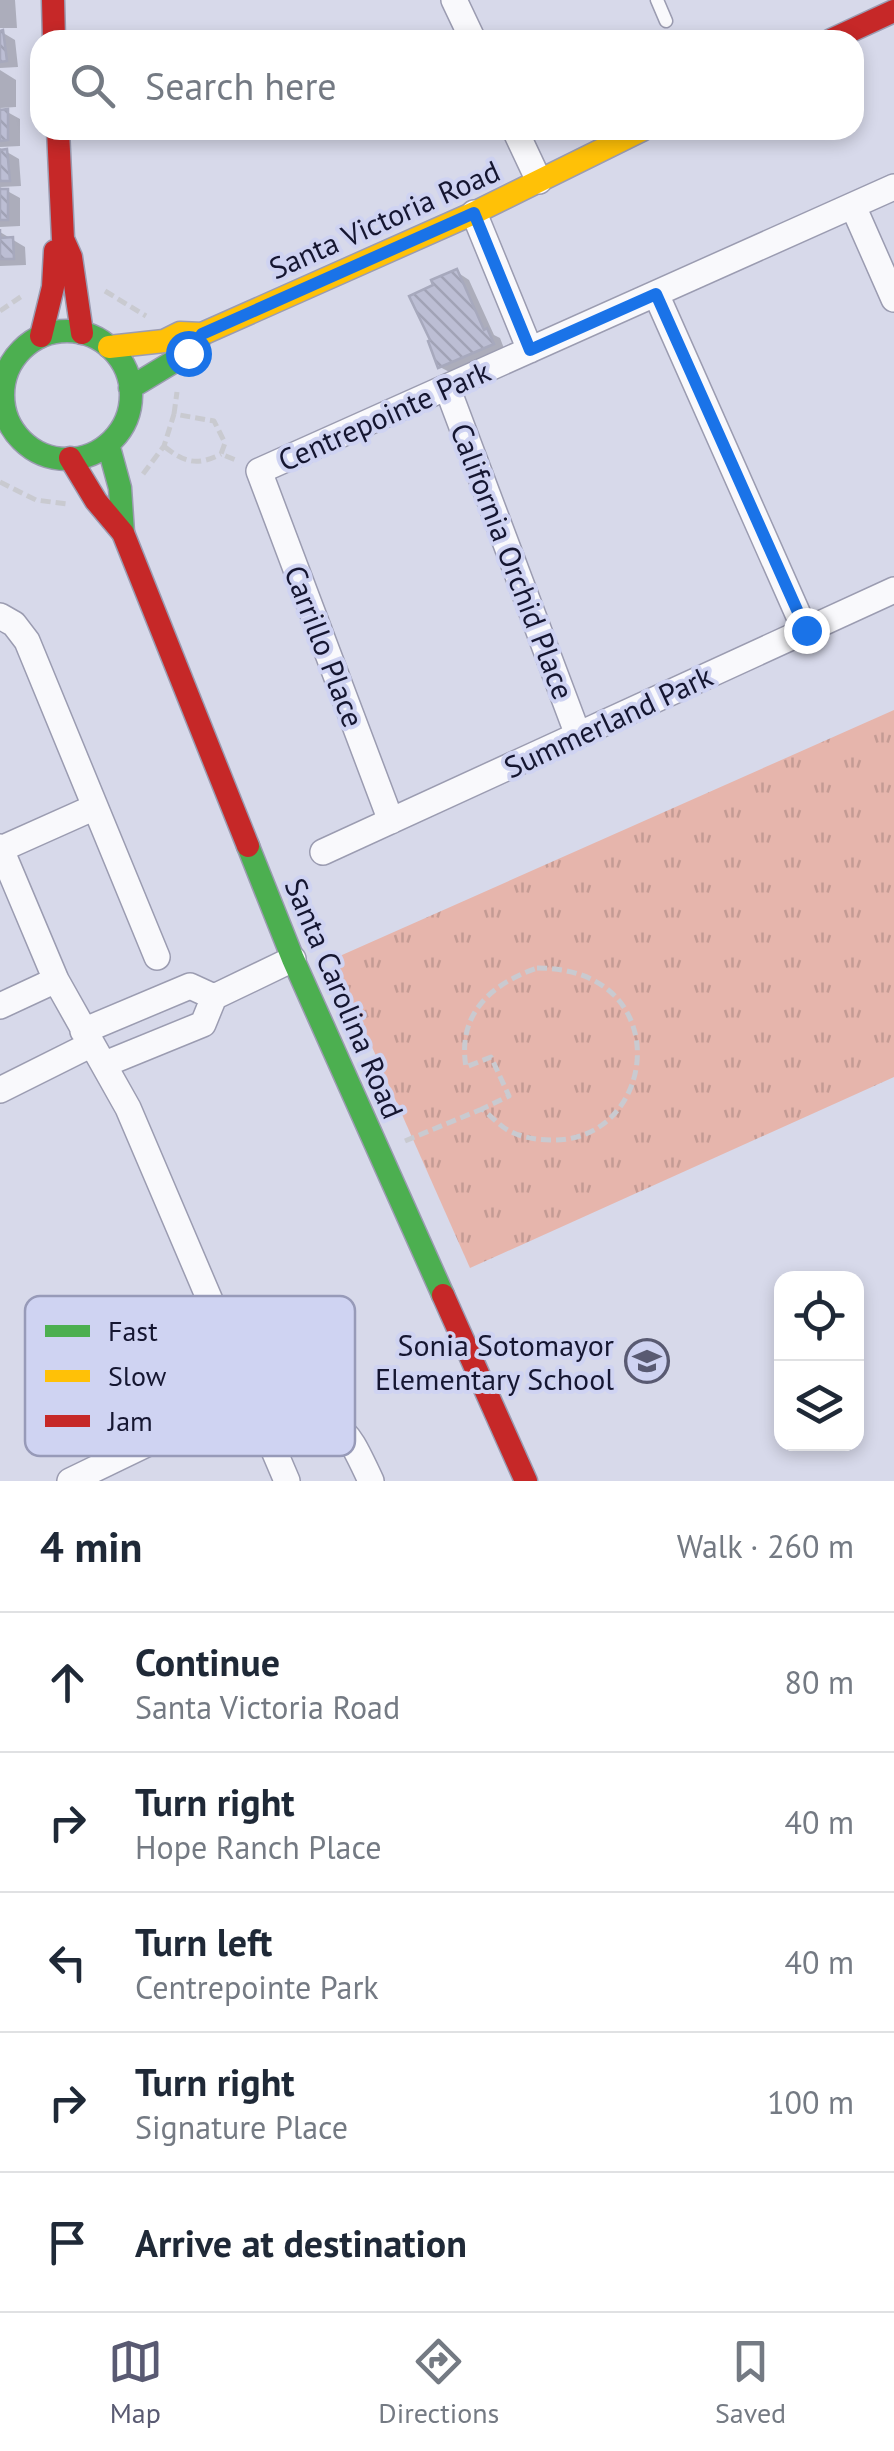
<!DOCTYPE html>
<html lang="en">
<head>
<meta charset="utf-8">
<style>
  body { margin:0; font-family:"PT Sans",sans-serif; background:#f2f2f3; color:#1f2937 }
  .controls { position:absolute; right:30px; bottom:30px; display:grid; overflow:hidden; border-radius:20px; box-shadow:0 5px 15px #0003 }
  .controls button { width:90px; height:90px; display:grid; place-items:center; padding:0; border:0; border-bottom:2px solid #e0e1e3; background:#fff; color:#1f2937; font:50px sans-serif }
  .stop { position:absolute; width:30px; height:30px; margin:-22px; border:8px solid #1a73e8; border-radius:50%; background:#fff }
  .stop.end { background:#1a73e8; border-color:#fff; box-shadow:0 2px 10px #0008 }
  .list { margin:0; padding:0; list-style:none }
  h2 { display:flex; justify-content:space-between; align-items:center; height:130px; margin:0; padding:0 40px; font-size:42px }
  h2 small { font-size:32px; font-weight:400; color:#747a83 }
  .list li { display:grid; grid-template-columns:65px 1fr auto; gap:30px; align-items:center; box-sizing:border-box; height:140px; padding:0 40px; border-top:2px solid #e0e1e3 }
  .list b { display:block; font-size:38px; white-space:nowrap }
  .list p { margin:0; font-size:32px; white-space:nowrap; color:#747a83 }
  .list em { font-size:32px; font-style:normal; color:#747a83 }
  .icon { flex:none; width:55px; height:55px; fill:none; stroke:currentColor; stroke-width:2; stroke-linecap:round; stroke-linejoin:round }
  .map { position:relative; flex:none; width:894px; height:1481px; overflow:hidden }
  .search { position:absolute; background:#fff; box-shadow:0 5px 15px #0003; left:30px; right:30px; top:30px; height:110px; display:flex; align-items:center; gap:25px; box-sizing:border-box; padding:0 35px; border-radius:30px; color:#747a83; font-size:38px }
  .sheet { height:830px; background:#fff }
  nav { display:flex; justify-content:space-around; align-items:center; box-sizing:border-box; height:140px; border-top:2px solid #e0e1e3; background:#fff; font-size:28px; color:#747a83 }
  nav a { display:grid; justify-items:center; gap:5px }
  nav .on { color:#595a72 }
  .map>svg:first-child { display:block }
</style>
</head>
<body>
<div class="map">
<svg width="894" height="1481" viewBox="0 0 894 1481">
  <defs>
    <pattern id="park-tufts" width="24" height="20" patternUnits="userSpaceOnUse" patternTransform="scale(2.5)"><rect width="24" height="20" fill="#e6b5ac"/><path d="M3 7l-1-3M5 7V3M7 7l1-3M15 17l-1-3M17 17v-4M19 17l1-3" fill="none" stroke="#c49b94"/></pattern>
    <pattern id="building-back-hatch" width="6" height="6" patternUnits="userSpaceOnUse" patternTransform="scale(2.5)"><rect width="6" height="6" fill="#bcbed4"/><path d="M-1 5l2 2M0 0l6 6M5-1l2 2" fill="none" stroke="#a1a3b6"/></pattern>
  </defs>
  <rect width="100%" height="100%" fill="#d7d9ea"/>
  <path fill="url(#park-tufts)" d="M 894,710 L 894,1077 L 470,1268 L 333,959 Z"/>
  <path fill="#0003" d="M 0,0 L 15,0 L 17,28 L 0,28 Z
    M 0,31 L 15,40 L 18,67 L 0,68 Z
    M 0,70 L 16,80 L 16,107 L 0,108 Z
    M 0,108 L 20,119 L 20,146 L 0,147 Z
    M 0,148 L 19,159 L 21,186 L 0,187 Z
    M 0,187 L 20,198 L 20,226 L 0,227 Z
    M 0,232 L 25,247 L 26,265 L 0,266 Z
    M 457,272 L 469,280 L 494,335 L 500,338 L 505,351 L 453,374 L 440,367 Z"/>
  <path fill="url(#building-back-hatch)" stroke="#a7a9bd" stroke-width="2.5" d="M 3,30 L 7,61 L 0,62 L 0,31 Z
    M 8,109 L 8,140 L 0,141 L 0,110 Z
    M 7,149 L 10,181 L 0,181 L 0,150 Z
    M 0,189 L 8,189 L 8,220 L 0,220 Z
    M 0,229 L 0,238 L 13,237 L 14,259 L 0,259 Z
    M 457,269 L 484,330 L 487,328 L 494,344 L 438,368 L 428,341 L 430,340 L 409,296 L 433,285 L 431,280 Z"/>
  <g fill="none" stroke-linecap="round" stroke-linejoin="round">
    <g stroke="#9b9cb1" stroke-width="15">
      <path id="lane" d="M 657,0 L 666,21"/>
    </g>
    <g stroke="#9b9cb1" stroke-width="28">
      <path id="street" d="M 454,0 L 473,40
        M 515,130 L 539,181
        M 853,206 L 894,299
        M 474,213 L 530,350
        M 656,294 L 805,630
        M 447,387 L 578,735
        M 0,616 L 14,624 L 27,641 L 157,957
        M 391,821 L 259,471 L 894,187
        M 0,847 L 56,980 L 128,1108 L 287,1481
        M 1,849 L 95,807
        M 323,852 L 894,590
        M 214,997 L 293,959
        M 0,1006 L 56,980
        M 83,1031 L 190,986 L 214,997 L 203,1024 L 105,1064
        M 0,1090 L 92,1044
        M 272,1446 C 339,1418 339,1412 371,1481
        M 70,1481 L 248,1395"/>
    </g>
    <g stroke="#9b9cb1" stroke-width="25">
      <path id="fast" d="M3 395a64 64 0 1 1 128 0a64 64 0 1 1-128 0Z
        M 130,388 L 188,353 L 200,338
        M 108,444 L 120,488 L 123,533
        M 248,846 L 293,959 L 443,1295"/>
    </g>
    <g stroke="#9b9cb1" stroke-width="25">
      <path id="slow" d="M 109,347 L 164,341 L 180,333 L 202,334 L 474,213 L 642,130"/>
    </g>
    <g stroke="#9b9cb1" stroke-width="25">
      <path id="jam" d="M 53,0 L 54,40
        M 831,40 L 894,11
        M 58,130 L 63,239 L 71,257 L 82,333
        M 41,336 L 53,287 L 55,251
        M 70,458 L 96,501 L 123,533 L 248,846
        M 443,1295 L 526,1481"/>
    </g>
    <path stroke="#c9cad0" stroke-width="5" stroke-dasharray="10 5" stroke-linecap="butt" d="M 105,291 L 146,316
      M 0,311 L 22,296
      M 174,414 L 177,392
      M 165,447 C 185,463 198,466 221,454
      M 143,474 L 164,446 L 174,414 L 214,421 L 225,443 L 221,454 L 238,461
      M 0,482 L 36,500 L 67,504
      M 537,968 C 679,968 658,1143 551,1140 C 535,1140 520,1137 506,1129 C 498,1124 490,1115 482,1109 L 509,1096 L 491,1057 L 466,1067 C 457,1014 491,984 537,968 Z
      M 405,1141 L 482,1109"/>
    <use href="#lane" stroke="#f9f9fc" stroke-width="12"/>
    <use href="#street" stroke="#f9f9fc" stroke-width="25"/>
    <use href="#fast" stroke="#4caf50" stroke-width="22"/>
    <use href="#slow" stroke="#ffc107" stroke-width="22"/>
    <use href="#jam" stroke="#c62828" stroke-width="22"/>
  </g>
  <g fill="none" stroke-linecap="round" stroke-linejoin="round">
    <path stroke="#1a73e8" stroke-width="12" d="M 188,353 L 202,334 L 474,213 L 530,350 L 656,294 L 806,630"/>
  </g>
  <defs>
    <g id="school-ring" transform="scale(2.25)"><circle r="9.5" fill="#cfd3f2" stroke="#595a72" stroke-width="1.5"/><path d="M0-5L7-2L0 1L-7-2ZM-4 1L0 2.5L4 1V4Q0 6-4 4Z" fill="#595a72"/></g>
  </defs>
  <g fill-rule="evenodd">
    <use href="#school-ring" x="647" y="1361"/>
  </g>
  <g text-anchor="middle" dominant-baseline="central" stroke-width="8" stroke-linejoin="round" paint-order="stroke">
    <g font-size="30" fill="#151631" stroke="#cfd3f2">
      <text transform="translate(384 219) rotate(-24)">Santa Victoria Road</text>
      <text transform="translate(384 415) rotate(-24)">Centrepointe Park</text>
      <text transform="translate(513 561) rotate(69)">California Orchid Place</text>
      <text transform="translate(325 646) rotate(69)">Carrillo Place</text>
      <text transform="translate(608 721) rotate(-25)">Summerland Park</text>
      <text transform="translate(345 998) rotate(67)">Santa Carolina Road</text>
    </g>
    <g font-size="30" fill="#151631" stroke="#cfd3f2" text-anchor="end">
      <text x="614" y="1344">Sonia Sotomayor<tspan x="614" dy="34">Elementary School</tspan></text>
    </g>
  </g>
  <rect x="25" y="1296" width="330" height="160" rx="15" fill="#cfd3f2" stroke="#979ab8" stroke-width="2.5"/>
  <rect x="45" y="1325" width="45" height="12" fill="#4caf50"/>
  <rect x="45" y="1370" width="45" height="12" fill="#ffc107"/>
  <rect x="45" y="1415" width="45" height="12" fill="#c62828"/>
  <g font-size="28" fill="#151631">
    <text x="108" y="1341">Fast</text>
    <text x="108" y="1386">Slow</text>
    <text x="108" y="1431">Jam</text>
  </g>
</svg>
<div class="controls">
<button><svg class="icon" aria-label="locate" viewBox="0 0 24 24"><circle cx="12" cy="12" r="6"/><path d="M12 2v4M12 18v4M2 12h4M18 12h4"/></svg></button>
<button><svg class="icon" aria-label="layers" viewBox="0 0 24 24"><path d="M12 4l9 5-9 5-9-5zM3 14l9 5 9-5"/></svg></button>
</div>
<div class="stop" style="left:188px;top:353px"></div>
<div class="stop end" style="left:806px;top:630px"></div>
<div class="search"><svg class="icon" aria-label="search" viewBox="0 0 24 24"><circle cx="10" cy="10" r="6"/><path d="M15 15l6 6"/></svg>Search here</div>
</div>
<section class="sheet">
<h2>4 min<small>Walk · 260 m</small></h2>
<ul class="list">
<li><svg class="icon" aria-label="ahead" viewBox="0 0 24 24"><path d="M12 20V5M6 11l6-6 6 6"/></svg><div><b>Continue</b><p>Santa Victoria Road</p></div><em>80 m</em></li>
<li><svg class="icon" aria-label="right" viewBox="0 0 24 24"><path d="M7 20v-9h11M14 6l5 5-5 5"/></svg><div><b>Turn right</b><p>Hope Ranch Place</p></div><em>40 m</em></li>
<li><svg class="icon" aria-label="left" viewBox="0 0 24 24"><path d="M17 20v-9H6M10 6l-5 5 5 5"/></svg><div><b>Turn left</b><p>Centrepointe Park</p></div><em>40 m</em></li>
<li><svg class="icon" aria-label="right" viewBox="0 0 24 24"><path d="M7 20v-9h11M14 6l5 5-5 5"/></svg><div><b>Turn right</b><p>Signature Place</p></div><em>100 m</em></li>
<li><svg class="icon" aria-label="arrive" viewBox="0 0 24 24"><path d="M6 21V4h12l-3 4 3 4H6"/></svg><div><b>Arrive at destination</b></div></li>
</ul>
</section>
<nav>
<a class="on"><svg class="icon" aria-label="map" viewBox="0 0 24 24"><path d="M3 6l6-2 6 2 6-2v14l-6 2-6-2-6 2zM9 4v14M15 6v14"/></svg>Map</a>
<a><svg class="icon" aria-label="directions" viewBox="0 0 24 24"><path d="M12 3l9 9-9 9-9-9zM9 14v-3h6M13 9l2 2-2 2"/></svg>Directions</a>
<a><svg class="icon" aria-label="saved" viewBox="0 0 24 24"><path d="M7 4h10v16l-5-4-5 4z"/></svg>Saved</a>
</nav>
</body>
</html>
